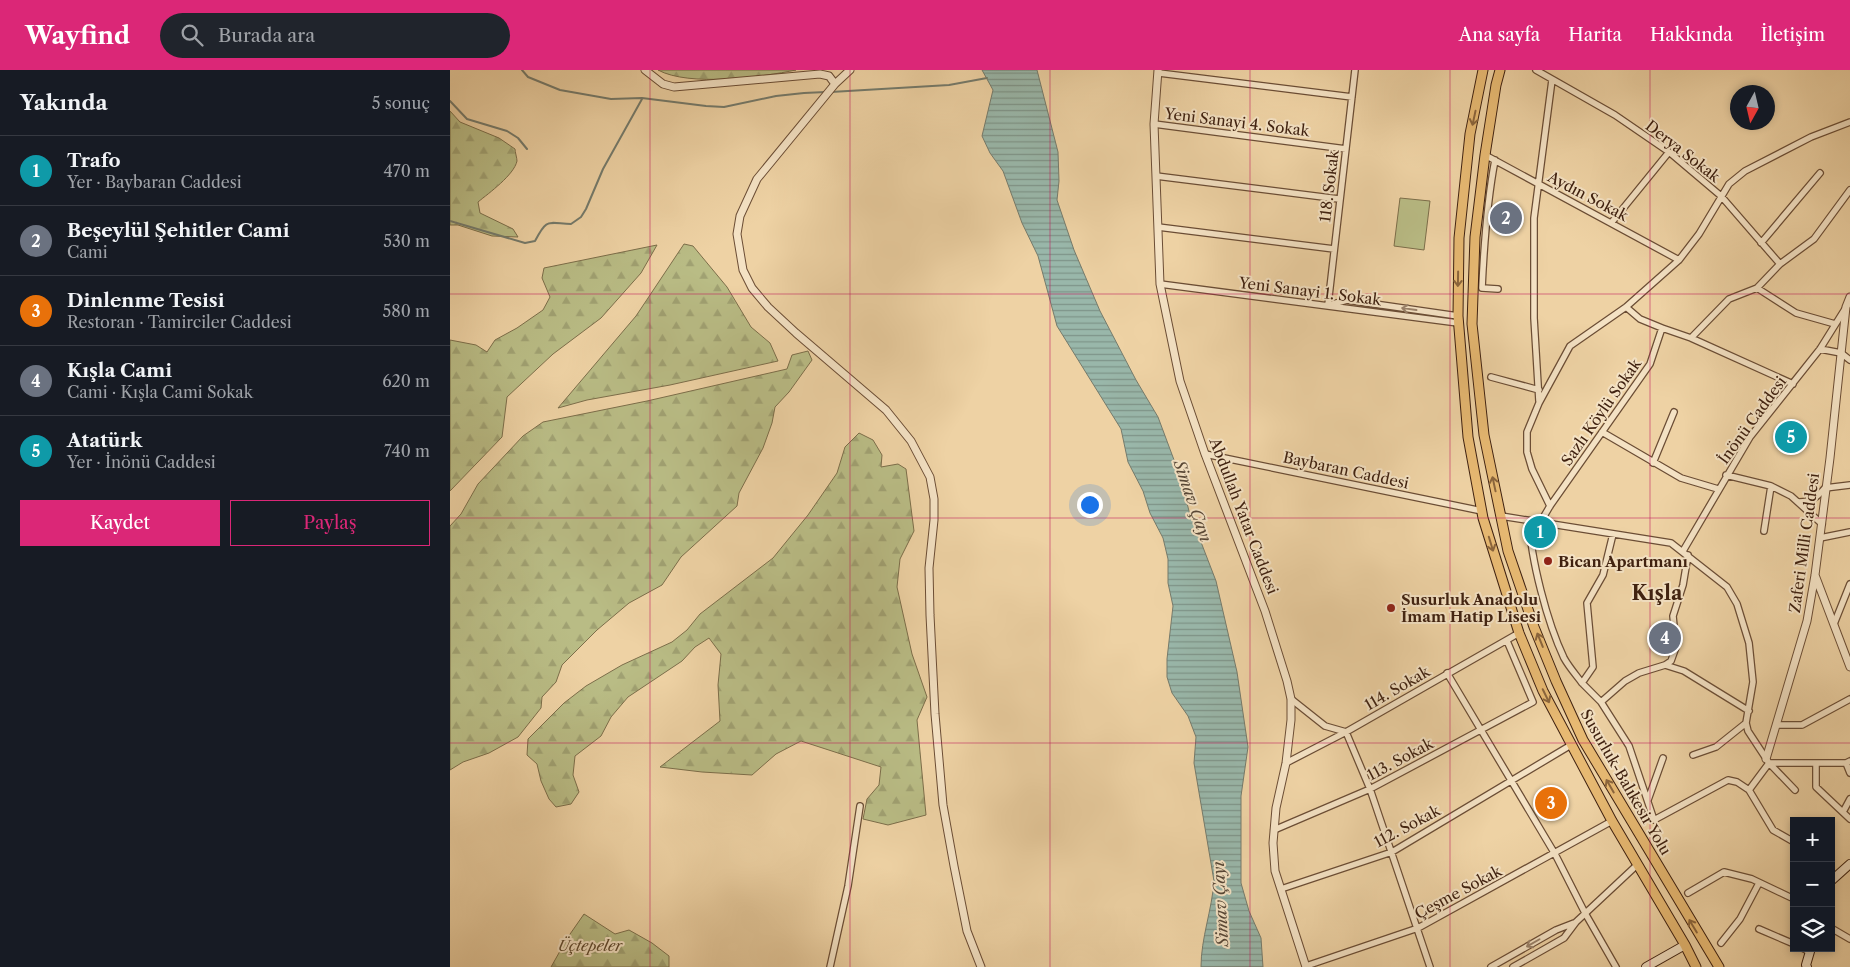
<!DOCTYPE html>
<html lang="tr">
<head>
<meta charset="utf-8">
<style>
  body { margin:0; font-family:"Libre Caslon Text",serif; background:#20242c; color:#f1f3f6 }
  .controls { position:absolute; right:15px; bottom:15px; display:grid; overflow:hidden; border-radius:0px; box-shadow:0 2px 8px #0003 }
  .controls button { width:45px; height:45px; display:grid; place-items:center; padding:0; border:0; border-bottom:1px solid #363941; background:#171b24; color:#f1f3f6; font:25px sans-serif }
  .compass { position:absolute; left:1280px; top:15px; width:45px; height:45px; border-radius:50%; background:#171b24; box-shadow:0 2px 8px #0003; rotate:188deg }
  .you { position:absolute; left:639px; top:434px; width:18px; height:18px; margin:-12px; border:4px solid #fff; border-radius:50%; background:#1a73e8; box-shadow:0 0 0 8px #1a73e833 }
  .badge { display:grid; place-items:center; width:32px; height:32px; border-radius:50%; background:#db2777; color:#fff; font-size:16px; font-weight:700 }
  .pin { position:absolute; translate:-50% -50%; border:2px solid #fff; box-shadow:0 1px 5px #0006 }
  .list { margin:0; padding:0; list-style:none }
  h2 { display:flex; justify-content:space-between; align-items:center; height:65px; margin:0; padding:0 20px; font-size:21px }
  h2 small { font-size:16px; font-weight:400; color:#9ea1a6 }
  .list li { display:grid; grid-template-columns:32px 1fr auto; gap:15px; align-items:center; box-sizing:border-box; height:70px; padding:0 20px; border-top:1px solid #363941 }
  .list b { display:block; font-size:19px; white-space:nowrap }
  .list p { margin:0; font-size:16px; white-space:nowrap; color:#9ea1a6 }
  .list em { font-size:16px; font-style:normal; color:#9ea1a6 }
  .actions { display:flex; gap:10px; padding:15px 20px }
  .actions a { flex:1; padding:11px 0; border:1px solid #db2777; border-radius:0px; text-align:center; font-size:18px; color:#db2777 }
  .actions .main { background:#db2777; color:#fff }
  .icon { flex:none; width:28px; height:28px; fill:none; stroke:currentColor; stroke-width:2; stroke-linecap:round; stroke-linejoin:round }
  .map { position:relative; flex:none; width:1400px; height:897px; overflow:hidden }
  header { display:flex; align-items:center; gap:30px; box-sizing:border-box; height:70px; padding:0 25px; background:#db2777; color:#fff }
  header strong { font-size:24px }
  nav { display:flex; gap:28px; margin-inline-start:auto; font-size:18px }
  .search { width:350px; height:45px; background:#20242c; display:flex; align-items:center; gap:12px; box-sizing:border-box; padding:0 18px; border-radius:28px; color:#9ea1a6; font-size:19px }
  main { display:flex }
  aside { flex:1; background:#171b24 }
  .map>svg:first-child { display:block }
</style>
</head>
<body>
<header>
<strong>Wayfind</strong>
<div class="search"><svg class="icon" aria-label="search" viewBox="0 0 24 24"><circle cx="10" cy="10" r="6"/><path d="M15 15l6 6"/></svg>Burada ara</div>
<nav><a>Ana sayfa</a><a>Harita</a><a>Hakkında</a><a>İletişim</a></nav>
</header>
<main>
<aside>
<h2>Yakında<small>5 sonuç</small></h2>
<ul class="list">
<li><span class="badge" style="background:#0f9aa8">1</span><div><b>Trafo</b><p>Yer · Baybaran Caddesi</p></div><em>470 m</em></li>
<li><span class="badge" style="background:#6b7280">2</span><div><b>Beşeylül Şehitler Cami</b><p>Cami</p></div><em>530 m</em></li>
<li><span class="badge" style="background:#e8710a">3</span><div><b>Dinlenme Tesisi</b><p>Restoran · Tamirciler Caddesi</p></div><em>580 m</em></li>
<li><span class="badge" style="background:#6b7280">4</span><div><b>Kışla Cami</b><p>Cami · Kışla Cami Sokak</p></div><em>620 m</em></li>
<li><span class="badge" style="background:#0f9aa8">5</span><div><b>Atatürk</b><p>Yer · İnönü Caddesi</p></div><em>740 m</em></li>
</ul>
<div class="actions"><a class="main">Kaydet</a><a>Paylaş</a></div>
</aside>
<div class="map">
<svg width="1400" height="897" viewBox="0 0 1400 897">
  <defs>
    <pattern id="forest-firs" width="22" height="20" patternUnits="userSpaceOnUse" patternTransform="scale(1.25)"><rect width="22" height="20" fill="#b9bc85"/><path d="M5 1l3.5 6h-7zM16 11l3.5 6h-7z" fill="#a0a172"/></pattern>
    <pattern id="water-rules" width="6" height="5" patternUnits="userSpaceOnUse" patternTransform="scale(1.25)"><rect width="6" height="5" fill="#99b7aa"/><path d="M0 2.5h6" fill="none" stroke="#7e9489"/></pattern>
  </defs>
  <rect width="100%" height="100%" fill="#eed2a4"/>
  <filter id="stains"><feTurbulence type="fractalNoise" baseFrequency=".004" numOctaves="4"/><feColorMatrix values="0 0 0 0 .2 0 0 0 0 .09 0 0 0 0 .02 0 0 0 .5 -.17"/></filter>
  <radialGradient id="worn" r=".72"><stop offset=".6" stop-color="#630" stop-opacity="0"/><stop offset="1" stop-color="#630" stop-opacity=".3"/></radialGradient>
  <path fill="url(#forest-firs)" stroke="#7c6e4a" d="M 208,0 L 346,0 C 312,7 239,17 208,0 Z
    M 0,41 L 10,52 L 49,68 L 65,79 C 65,82 67,88 67,91 C 64,105 39,123 28,132 L 30,143 L 63,159 L 68,167 L 42,166 L 8,155 L 0,155 Z
    M 234,174 L 243,176 L 277,217 L 301,257 L 320,273 L 328,291 L 220,315 L 137,330 L 108,338 L 186,246 Z
    M 207,175 L 191,203 L 151,248 L 103,284 L 57,327 L 52,367 L 0,421 L 0,270 L 26,275 L 37,282 L 45,270 L 67,258 L 93,240 L 100,227 L 92,208 L 94,198 Z
    M 358,281 L 362,290 L 339,322 L 325,337 L 322,353 L 313,378 L 289,423 L 287,436 L 231,487 L 212,515 L 179,533 L 147,560 L 112,595 L 106,612 L 92,627 L 91,638 L 68,667 L 39,683 L 13,692 L 0,700 L 0,456 L 11,444 L 28,414 L 73,366 L 93,352 L 197,331 L 337,299 L 342,285 Z
    M 409,363 L 423,370 L 432,385 L 431,397 L 448,394 L 456,399 L 464,461 L 450,489 L 447,517 L 462,584 L 477,627 L 467,650 L 476,745 L 438,755 L 413,749 L 417,729 L 429,715 L 431,697 L 351,671 L 326,684 L 302,705 L 252,702 L 210,697 L 270,651 L 268,615 L 271,584 L 259,568 L 245,577 L 232,591 L 178,627 L 161,647 L 151,666 L 125,686 L 123,705 L 129,722 L 121,734 L 106,737 L 99,729 L 91,711 L 87,694 L 77,685 L 78,669 L 114,633 L 136,616 L 172,595 L 222,572 L 237,560 L 250,544 L 323,488 L 358,445 L 387,403 L 395,377 Z
    M 134,844 L 165,864 L 179,860 L 202,873 L 219,886 L 219,897 L 101,897 L 118,867 Z"/>
  <path fill="#b9bc85" stroke="#7c6e4a" d="M 950,128 L 980,131 L 974,180 L 944,176 Z"/>
  <path fill="url(#water-rules)" stroke="#757b6c" d="M 532,0 L 587,0 L 608,82 L 609,111 L 607,130 L 624,180 L 650,241 L 686,310 L 708,347 L 730,406 L 739,441 L 766,511 L 787,602 L 798,677 L 791,726 L 791,813 L 799,841 L 811,868 L 813,897 L 751,897 C 751,868 762,840 764,811 L 744,693 L 746,667 L 738,646 L 722,623 L 717,607 L 717,589 L 723,536 L 718,513 L 718,489 L 713,468 L 700,443 L 693,421 L 678,392 L 671,359 L 607,256 L 588,186 L 572,153 L 553,101 L 540,83 L 532,66 L 543,20 Z"/>
  <g fill="none" stroke-linecap="round" stroke-linejoin="round">
    <path stroke="#757b6c" stroke-width="2" d="M 72,0 L 78,7 L 110,20 L 161,29 L 192,28 L 256,36 L 274,37 L 326,26 L 354,23 L 376,22
      M 381,22 L 499,15 L 537,8
      M 0,31 L 17,49 L 57,61 L 68,68 L 77,79
      M 0,151 L 75,173 L 85,171 C 97,148 97,153 121,154 L 131,147 L 136,139 L 153,99 L 192,29"/>
    <g stroke="#6b4d35" stroke-width="8">
      <path id="minor" d="M 1086,0 L 1165,45 L 1219,82 L 1271,126 L 1330,194
        M 709,3 L 902,27
        M 704,54 L 896,79
        M 1035,85 L 1229,190
        M 1045,90 C 1037,132 1034,175 1032,218 L 1048,219
        M 706,106 L 889,129
        M 1162,152 L 1219,82
        M 708,157 L 884,179
        M 1311,173 L 1370,103
        M 710,214 L 1008,253
        M 1307,218 L 1330,194 L 1364,169 L 1400,120
        M 883,234 L 897,230 L 1008,246
        M 878,235 L 905,0
        M 1176,237 L 1190,249 L 1212,258
        M 1241,268 L 1343,314
        M 1370,279 L 1391,283 L 1400,290
        M 1041,307 L 1089,320
        M 1089,331 L 1084,248 L 1084,148 L 1102,10
        M 1152,362 L 1231,408 L 1268,419
        M 755,384 L 1032,441
        M 1203,393 L 1224,342
        M 1276,405 L 1321,416 L 1341,426 L 1372,454
        M 1349,432 C 1362,432 1367,427 1375,418 L 1400,415
        M 1100,436 L 1082,399 L 1077,382 L 1077,362 L 1089,333 L 1120,276 L 1176,237 L 1229,190 L 1249,164 L 1279,114 L 1295,101 L 1361,67 L 1400,52
        M 1051,446 L 1221,473 L 1277,517 L 1287,534 L 1299,573 L 1303,612 L 1296,653 L 1298,661 L 1319,693 L 1345,720
        M 1079,451 C 1081,490 1097,552 1114,588 C 1119,597 1126,605 1132,613
        M 1090,453 L 1100,436 L 1200,294 L 1212,258 L 1241,268 L 1279,229 L 1307,218 L 1346,243 L 1385,254
        M 1314,461 L 1321,416
        M 1163,464 L 1153,505 L 1137,533 L 1143,597 L 1132,613 L 1151,632 L 1179,676 L 1204,750 L 1278,710 L 1287,712 L 1299,720 L 1323,760 L 1344,772
        M 1370,468 L 1400,462
        M 1233,481 L 1300,367 L 1370,279 L 1395,239
        M 1384,554 L 1400,514
        M 1215,595 L 1234,601 L 1299,641
        M 997,603 L 1105,784 L 1135,843 L 1166,897
        M 841,629 L 875,656 L 896,662 L 920,719 L 980,897
        M 1151,632 L 1175,611 L 1189,603 L 1215,595 L 1221,591 L 1226,577 L 1223,546 L 1233,515 L 1238,485
        M 1326,655 L 1352,655 L 1400,629
        M 1243,685 L 1266,677 L 1296,653
        M 836,693 L 896,662 L 1069,563
        M 1319,693 L 1396,693 L 1400,691
        M 1366,693 L 1366,717 L 1400,749
        M 1396,693 L 1400,703
        M 1299,720 L 1319,693
        M 1198,730 L 1213,688
        M 1393,742 L 1400,729
        M 824,760 L 920,719 L 1083,632 L 1057,571
        M 831,819 L 942,782 L 1121,675
        M 1238,823 L 1274,802 L 1302,809 L 1344,829
        M 1381,858 L 1400,869
        M 1309,859 L 1344,874
        M 1271,873 L 1290,849 L 1309,813
        M 1352,878 L 1360,882
        M 856,896 L 968,858 L 1162,751
        M 380,897 L 398,816 L 410,736
        M 1041,897 L 1106,860 L 1124,853
        M 1063,897 L 1114,868 L 1126,852 L 1187,795"/>
    </g>
    <g stroke="#6b4d35" stroke-width="9">
      <path id="tertiary" d="M 195,0 L 213,14 L 224,17 L 370,4 L 379,6 L 385,14
        M 400,0 L 385,14 L 307,109 L 290,146 L 287,164 L 293,200 L 302,218 L 318,237 L 346,263 L 436,340 L 461,371 L 480,407 L 484,429 L 484,450 L 479,498 L 480,545 L 485,644 L 493,735 L 504,796 L 517,861 L 531,897
        M 708,0 L 704,54 L 710,214 L 730,311 L 755,384 L 815,541 L 837,611 L 841,629 L 841,650 L 836,693 L 826,738 L 823,773 L 825,801 L 856,897
        M 1365,505 L 1400,597
        M 1316,689 L 1357,551 L 1365,505 L 1380,388 L 1396,237 L 1400,227"/>
    </g>
    <g stroke="#3f2110" stroke-width="10">
      <path id="secondary" d="M 1381,811 L 1400,794
        M 1196,897 L 1235,875
        M 1357,897 L 1356,895 L 1361,878"/>
    </g>
    <g stroke="#3f2110" stroke-width="11">
      <path id="trunk" d="M 1033,0 L 1020,64 L 1009,168 L 1008,246 L 1018,367 L 1033,448 L 1069,563 L 1093,621 L 1162,751 L 1235,875 L 1246,897
        M 1050,0 L 1046,15 L 1035,85 L 1025,167 L 1022,254 L 1034,365 L 1058,481 L 1084,557 L 1106,611 L 1133,670 L 1269,897"/>
    </g>
    <use href="#minor" stroke="#f4e2c4" stroke-width="5.5"/>
    <use href="#tertiary" stroke="#f4e2c4" stroke-width="7"/>
    <use href="#secondary" stroke="#f4e2c4" stroke-width="8"/>
    <use href="#trunk" stroke="#e7b972" stroke-width="9"/>
  </g>
  <defs><path id="oneway-shaft" d="M-6 0H5M1.5-3L5.5 0L1.5 3" fill="none" stroke-width="1.6" stroke-linecap="round" stroke-linejoin="round" transform="scale(1.25)"/></defs>
  <g stroke="#8b653c">
    <use href="#oneway-shaft" transform="translate(1024 48) rotate(102)"/>
    <use href="#oneway-shaft" transform="translate(1008 209) rotate(91)"/>
    <use href="#oneway-shaft" transform="translate(1044 414) rotate(-102)"/>
    <use href="#oneway-shaft" transform="translate(1041 474) rotate(73)"/>
    <use href="#oneway-shaft" transform="translate(1090 570) rotate(-112)"/>
    <use href="#oneway-shaft" transform="translate(1096 626) rotate(64)"/>
    <use href="#oneway-shaft" transform="translate(1160 716) rotate(-120)"/>
    <use href="#oneway-shaft" transform="translate(1243 856) rotate(-121)"/>
  </g>
  <g stroke="#9a826a">
    <use href="#oneway-shaft" transform="translate(959 239) rotate(-172)"/>
    <use href="#oneway-shaft" transform="translate(1083 873) rotate(150)"/>
  </g>
  <path fill="none" stroke="#c2185b" stroke-width="1" stroke-opacity="0.55" d="M 200,0 L 200,897M 400,0 L 400,897M 600,0 L 600,897M 800,0 L 800,897M 1000,0 L 1000,897M 1200,0 L 1200,897M 0,224 L 1400,224M 0,448 L 1400,448M 0,673 L 1400,673"/>
  <g fill="#8f2418" stroke="#f4e2c4" stroke-width="2">
    <circle cx="1098" cy="491" r="5"/>
    <circle cx="941" cy="538" r="5"/>
  </g>
  <g text-anchor="middle" dominant-baseline="central" stroke-width="4" stroke-linejoin="round" paint-order="stroke">
    <g font-size="15" fill="#3f2110" stroke="#f4e2c4">
      <text transform="translate(787 52) rotate(7)">Yeni Sanayi 4. Sokak</text>
      <text transform="translate(1233 81) rotate(38)">Derya Sokak</text>
      <text transform="translate(879 116) rotate(-83)">118. Sokak</text>
      <text transform="translate(1138 126) rotate(28)">Aydın Sokak</text>
      <text transform="translate(860 221) rotate(7)">Yeni Sanayi 1. Sokak</text>
      <text transform="translate(1151 342) rotate(-55)">Sazlı Köylü Sokak</text>
      <text transform="translate(1302 350) rotate(-54)">İnönü Caddesi</text>
      <text transform="translate(896 400) rotate(12)">Baybaran Caddesi</text>
      <text transform="translate(794 446) rotate(69)">Abdullah Yatar Caddesi</text>
      <text transform="translate(1354 473) rotate(-82)">Zaferi Milli Caddesi</text>
      <text transform="translate(947 618) rotate(-30)">114. Sokak</text>
      <text transform="translate(950 689) rotate(-28)">113. Sokak</text>
      <text transform="translate(1176 712) rotate(60)">Susurluk-Balıkesir Yolu</text>
      <text transform="translate(957 756) rotate(-28)">112. Sokak</text>
      <text transform="translate(1008 822) rotate(-28)">Çeşme Sokak</text>
    </g>
    <g font-size="15" font-weight="bold" fill="#3f2110" stroke="#f4e2c4" text-anchor="start">
      <text x="1108" y="491">Bican Apartmanı</text>
      <text x="951" y="529">Susurluk Anadolu<tspan x="951" dy="17">İmam Hatip Lisesi</tspan></text>
    </g>
    <g font-size="15" font-style="italic" fill="#5e482d" stroke="#f4e2c4">
      <text x="140" y="875">Üçtepeler</text>
    </g>
    <g font-size="16" font-style="italic" fill="#564636" stroke="#f4e2c4">
      <text transform="translate(743 431) rotate(71)">Simav Çayı</text>
      <text transform="translate(770 834) rotate(-93)">Simav Çayı</text>
    </g>
    <g font-size="20" font-weight="bold" fill="#3f2110" stroke="#f4e2c4">
      <text x="1207" y="523">Kışla</text>
    </g>
  </g>
  <rect width="100%" height="100%" filter="url(#stains)"/>
  <rect width="100%" height="100%" fill="url(#worn)"/>
</svg>
<div class="controls">
<button>+</button>
<button>−</button>
<button><svg class="icon" aria-label="layers" viewBox="0 0 24 24"><path d="M12 4l9 5-9 5-9-5zM3 14l9 5 9-5"/></svg></button>
</div>
<svg class="compass" viewBox="-18 -18 36 36"><path d="M0-13l5 13h-10z" fill="#e53935"/><path d="M0 13l5-13h-10z" fill="#9ea1a6"/></svg>
<div class="you"></div>
<div class="pin badge" style="left:1090px;top:462px;background:#0f9aa8">1</div>
<div class="pin badge" style="left:1056px;top:148px;background:#6b7280">2</div>
<div class="pin badge" style="left:1101px;top:733px;background:#e8710a">3</div>
<div class="pin badge" style="left:1215px;top:568px;background:#6b7280">4</div>
<div class="pin badge" style="left:1341px;top:367px;background:#0f9aa8">5</div>
</div>
</main>
</body>
</html>
